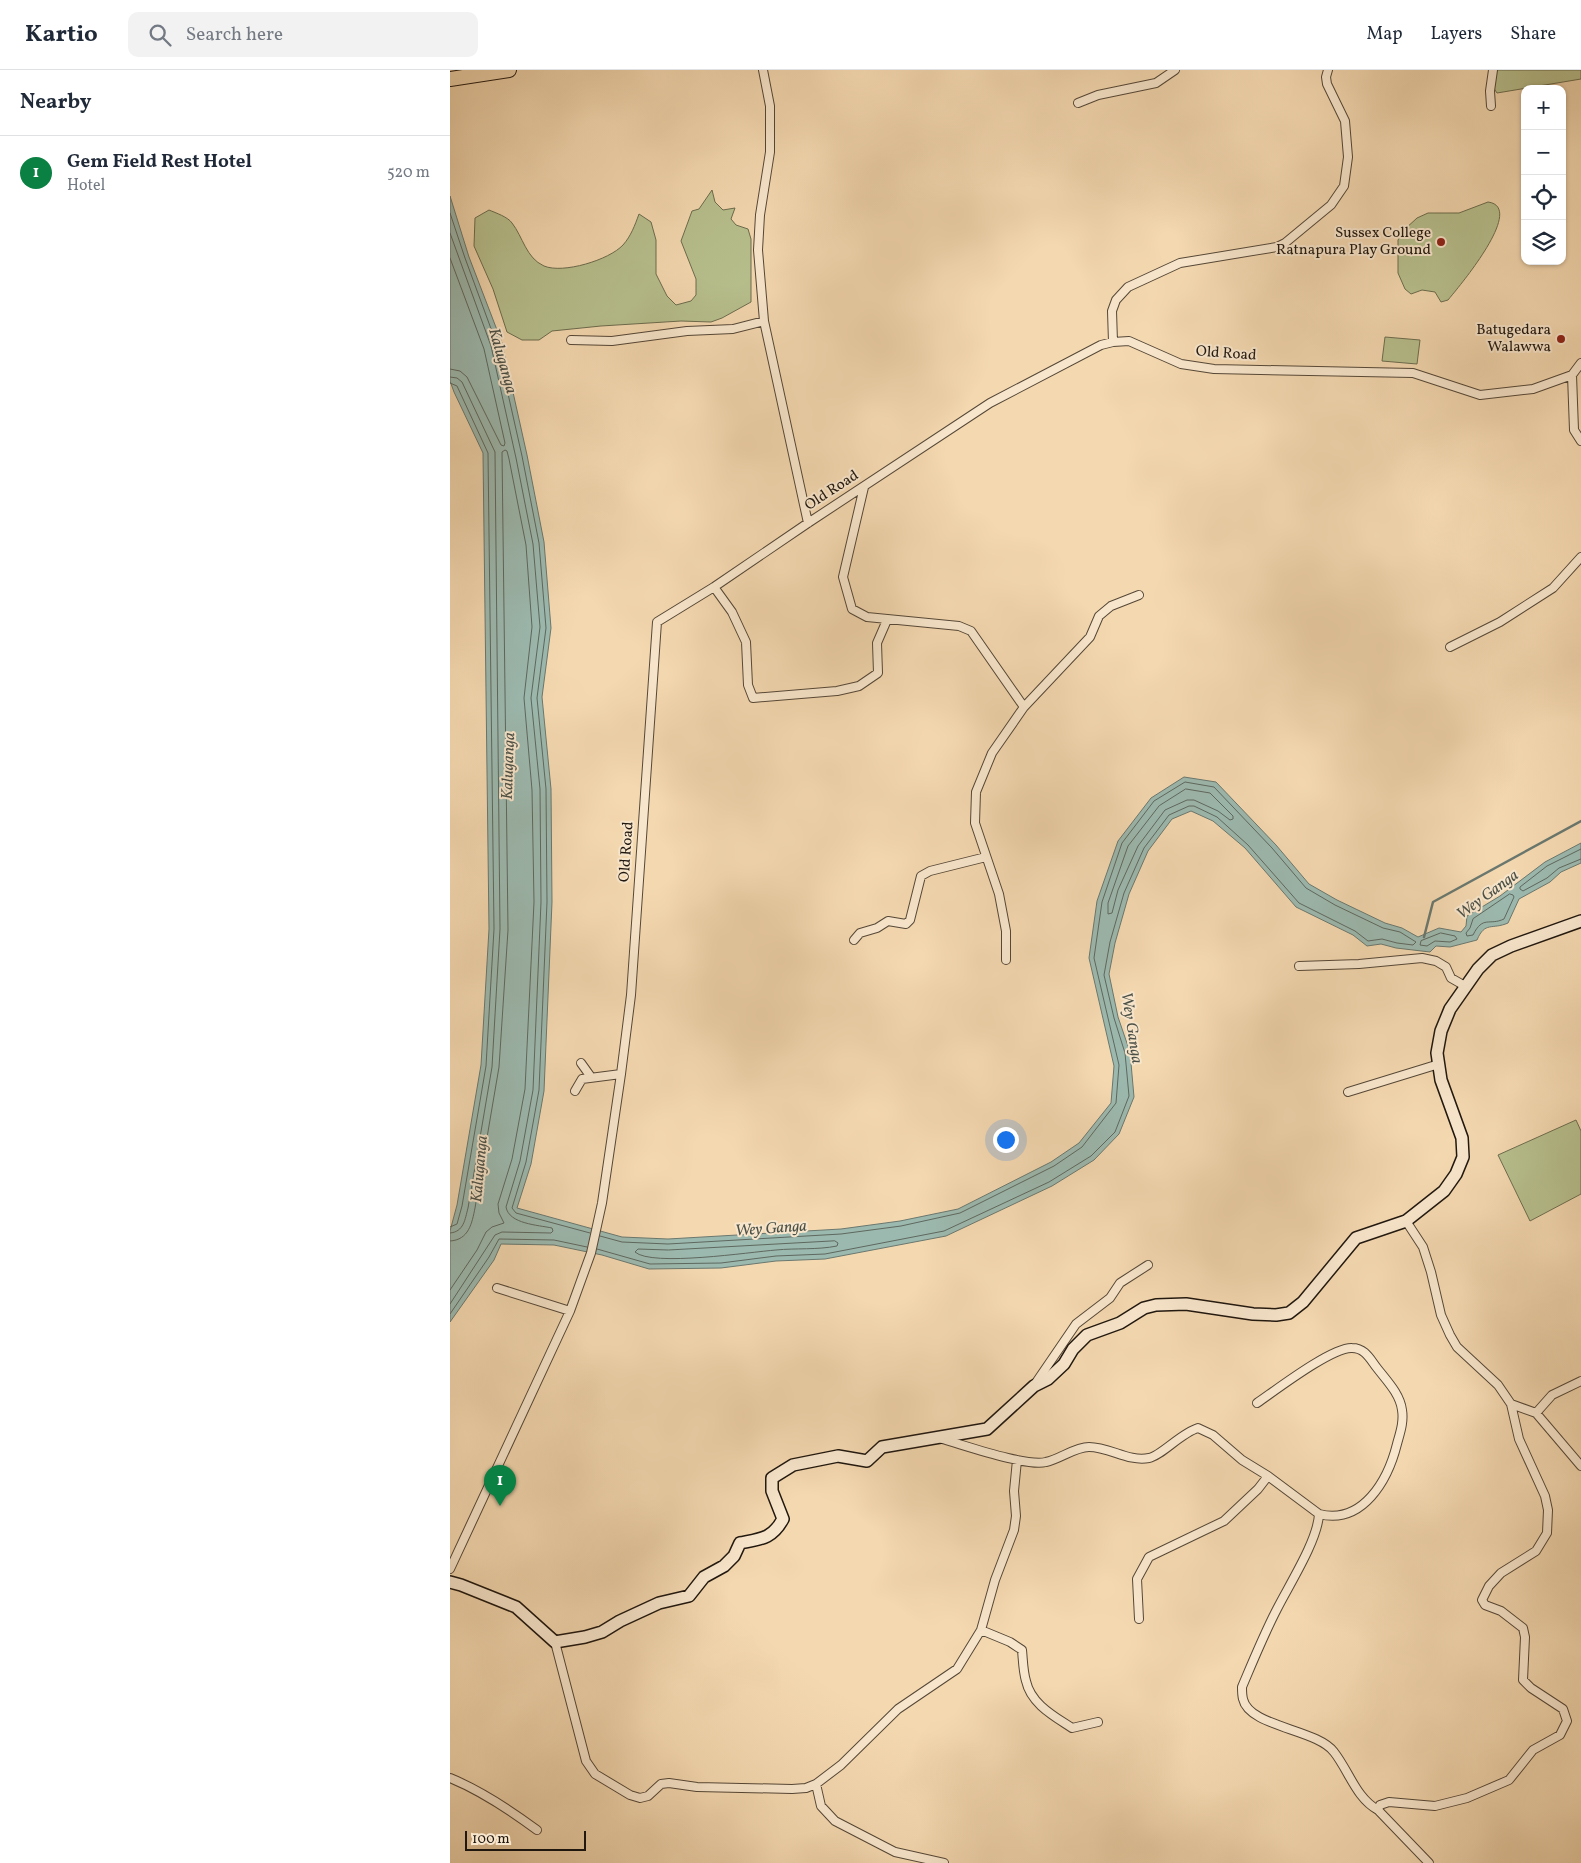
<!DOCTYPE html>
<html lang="en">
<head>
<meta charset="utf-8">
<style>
  body { margin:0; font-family:Vollkorn,serif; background:#f2f2f3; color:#1f2937 }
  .controls { position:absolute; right:15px; top:15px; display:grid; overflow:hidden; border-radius:10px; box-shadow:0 1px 4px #0004 }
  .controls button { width:45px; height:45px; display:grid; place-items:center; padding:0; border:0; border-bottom:1px solid #e0e1e3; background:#fff; color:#1f2937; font:25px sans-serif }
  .scale { position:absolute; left:15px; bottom:12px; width:121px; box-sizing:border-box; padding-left:5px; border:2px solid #20170f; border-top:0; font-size:14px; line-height:18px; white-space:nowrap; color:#20170f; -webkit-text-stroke:4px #f8e6cc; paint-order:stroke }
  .you { position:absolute; left:555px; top:1069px; width:18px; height:18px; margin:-12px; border:4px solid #fff; border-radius:50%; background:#1a73e8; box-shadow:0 0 0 8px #1a73e833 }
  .badge { display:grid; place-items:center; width:32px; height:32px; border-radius:50%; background:#0b8043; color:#fff; font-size:16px; font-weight:700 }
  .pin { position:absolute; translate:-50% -41px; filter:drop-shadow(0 1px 2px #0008) }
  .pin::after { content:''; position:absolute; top:26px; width:18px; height:15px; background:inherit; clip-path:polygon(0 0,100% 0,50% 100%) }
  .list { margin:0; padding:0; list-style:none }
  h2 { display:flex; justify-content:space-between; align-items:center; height:65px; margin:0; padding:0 20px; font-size:21px }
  h2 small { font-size:16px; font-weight:400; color:#747a83 }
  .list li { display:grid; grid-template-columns:32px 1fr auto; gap:15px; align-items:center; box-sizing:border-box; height:75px; padding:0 20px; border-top:1px solid #e0e1e3 }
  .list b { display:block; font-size:19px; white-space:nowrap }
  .list p { margin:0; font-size:16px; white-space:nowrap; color:#747a83 }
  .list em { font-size:16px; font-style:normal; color:#747a83 }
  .icon { flex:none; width:28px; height:28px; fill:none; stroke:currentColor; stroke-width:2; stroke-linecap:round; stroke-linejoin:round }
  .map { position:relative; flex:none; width:1131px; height:1793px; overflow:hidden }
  header { display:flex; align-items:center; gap:30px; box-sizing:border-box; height:70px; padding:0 25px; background:#fff; border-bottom:1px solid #e0e1e3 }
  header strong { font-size:24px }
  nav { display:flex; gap:28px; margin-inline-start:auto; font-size:18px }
  .search { width:350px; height:45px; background:#f2f2f3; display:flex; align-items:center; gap:12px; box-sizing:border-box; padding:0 18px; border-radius:10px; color:#747a83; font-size:19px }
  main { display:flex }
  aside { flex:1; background:#fff }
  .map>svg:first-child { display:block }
</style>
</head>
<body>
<header>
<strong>Kartio</strong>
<div class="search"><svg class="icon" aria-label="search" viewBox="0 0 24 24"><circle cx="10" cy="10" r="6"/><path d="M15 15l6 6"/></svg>Search here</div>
<nav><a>Map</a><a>Layers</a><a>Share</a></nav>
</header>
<main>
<aside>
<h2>Nearby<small></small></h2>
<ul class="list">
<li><span class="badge">1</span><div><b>Gem Field Rest Hotel</b><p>Hotel</p></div><em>520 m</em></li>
</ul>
</aside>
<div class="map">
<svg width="1131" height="1793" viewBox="0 0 1131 1793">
  <rect width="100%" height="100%" fill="#f4d8b0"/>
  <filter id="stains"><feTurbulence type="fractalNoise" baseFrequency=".004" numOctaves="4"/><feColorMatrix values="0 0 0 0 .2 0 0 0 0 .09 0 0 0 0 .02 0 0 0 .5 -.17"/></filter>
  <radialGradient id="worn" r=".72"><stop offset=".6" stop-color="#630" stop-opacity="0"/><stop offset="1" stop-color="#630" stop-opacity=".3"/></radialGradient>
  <path fill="#b7c08e" stroke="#6c6c4e" d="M 1044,0 L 1131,0 L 1131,9 L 1047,23 L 1043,17 Z
    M 262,120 L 265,132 L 273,140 L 285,138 L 281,149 L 286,155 L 298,159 L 301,169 L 301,232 L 272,248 L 261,252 L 231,251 L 151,256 L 102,261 L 89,270 L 72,270 L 57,262 L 43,219 L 24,176 L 25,148 L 39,140 C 46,143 58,147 62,153 C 73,167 76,188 94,196 C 113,204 159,190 173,175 C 181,166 185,155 189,144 L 201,152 L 206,170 L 206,204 L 217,226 L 226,235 L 241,231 L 246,225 L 246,209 L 231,171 L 242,141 L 249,139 Z
    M 1038,132 C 1077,137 1007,219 998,230 L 991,232 L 985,222 L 972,220 L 961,224 L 955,219 L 948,203 L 948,170 L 955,159 L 967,148 L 978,143 L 1009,143 Z
    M 935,267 L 970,270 L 967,294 L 932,291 Z
    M 1126,1050 L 1131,1061 L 1131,1124 L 1080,1151 L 1048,1085 Z"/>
  <path fill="#9cb9af" stroke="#6a786f" d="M 0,126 L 19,187 L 52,273 L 77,385 L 94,472 L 101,558 L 92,627 L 101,719 L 102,832 L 94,1021 L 81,1094 L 67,1138 L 172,1167 L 218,1169 L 391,1159 L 450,1151 L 508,1139 L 601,1092 L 629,1073 L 661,1033 L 664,996 L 639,888 L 647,831 L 668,771 L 701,728 L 734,707 L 766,712 L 826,775 L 859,814 L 887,830 L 935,853 L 952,858 L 968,867 L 989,858 L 1011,862 L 1016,856 L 1017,846 L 1050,826 L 1095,792 L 1131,773 L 1131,793 L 1111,802 L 1100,812 L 1069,829 L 1058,853 C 1042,860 1035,851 1027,870 L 1000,877 L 986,876 L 980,882 L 946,878 L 931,874 L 917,876 L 903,865 L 846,837 L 795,778 L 763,751 L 741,741 L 722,749 L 698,781 L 679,824 L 665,873 L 659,904 L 668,947 L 680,982 L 684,1027 L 669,1064 L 644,1090 L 602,1116 L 496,1166 L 375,1189 L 326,1191 L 271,1198 L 199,1199 L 152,1185 L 104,1175 L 51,1174 L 44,1190 L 0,1252 L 0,1161 L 7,1135 L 31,995 L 39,859 L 33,383 L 4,322 L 0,311 Z"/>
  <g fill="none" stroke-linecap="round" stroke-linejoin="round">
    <path stroke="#5e685f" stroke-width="1" d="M 0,143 L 15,188 L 47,275 L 72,386 L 89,473 L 96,558 L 87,628 L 96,719 L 97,832 L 89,1020 L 76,1092 L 62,1138 L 66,1143 L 140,1163
      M 0,163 L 41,276 L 66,388 L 83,474 L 90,557 L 81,628 L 90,719 L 91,832 L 83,1020 L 70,1091 L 56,1137 C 59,1154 88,1155 102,1158 L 103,1161 L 101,1163 L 52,1162 L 45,1165 L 0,1234
      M 0,188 L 34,279 L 55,373 L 54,376 L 51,375 L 17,307 L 10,301 L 0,299
      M 0,307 L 7,308 L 12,312 L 45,382 L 50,859 L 42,997 L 18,1138 C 15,1149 14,1162 0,1163
      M 0,313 L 7,316 L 38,383 L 44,859 L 36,996 L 12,1136 L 7,1154 L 0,1157
      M 736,719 L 760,723 L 783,746 L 783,749 L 780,750 L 768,741 L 744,730 L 737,730 L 715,740 L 688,776 L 668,820 L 662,843 L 658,844 L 658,833 L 678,776 L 709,736 Z
      M 1131,779 L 1097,796 L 1070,817 L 1070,819 L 1073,821 L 1097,808 L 1109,798 L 1131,789
      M 1060,824 L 1063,825 L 1064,827 L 1054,849 C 1039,856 1033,845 1023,865 L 1017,866 L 1016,863 L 1020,858 L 1023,849 Z
      M 991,863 L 1005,866 L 1007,869 L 1000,872 L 985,871 L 977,876 L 970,875 L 971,871 Z
      M 0,1171 C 19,1170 22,1153 25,1138 L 49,997 L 58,860 L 52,382 L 55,380 L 57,381 L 59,389 L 76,475 L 82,557 L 74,628 L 82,720 L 84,832 L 75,1019 L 62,1089 L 48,1134 L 49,1143 L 54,1153 L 42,1157 L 36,1162 L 27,1180 L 0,1220
      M 385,1171 L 388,1173 L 387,1176 C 367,1180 346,1178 326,1180 C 300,1182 202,1197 185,1182 L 188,1179 L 218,1180 Z
      M 147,1179 L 200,1194 L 271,1193 L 326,1186 L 375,1184 L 494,1161 L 599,1112 L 641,1086 L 665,1062 L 679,1026 L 675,983 L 664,948 L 654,905 L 660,872 L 674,823 L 694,778 L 719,745 L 739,736 L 744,736 L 767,747 L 798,775 L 849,833 L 905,861 L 918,871 L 932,869 L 947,873 L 963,875 L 966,872 L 950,862 L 933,858 L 885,835 L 856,818 L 822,778 L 764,717 L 735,712 L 704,731 L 672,773 L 652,832 L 644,888 L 669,995 L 666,1033 L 632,1077 L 604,1096 L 510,1143 L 451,1156 L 391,1164 L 218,1174 L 172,1172 L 150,1166
      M 0,1244 L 39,1187 L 49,1169 L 104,1170 L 137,1177"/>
    <path stroke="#6a786f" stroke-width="2.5" d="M 974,867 L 983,832 L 1131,751"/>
    <g stroke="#554737" stroke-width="10">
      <path id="street" d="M 313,0 L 320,36 L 320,82 L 310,145 L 308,180 L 314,251 L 358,453
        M 628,33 L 648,25 L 706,13 L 725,0
        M 1041,36 L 1040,21 L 1043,0
        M 121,270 L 162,271 L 237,261 L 283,259 L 314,251
        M 663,272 L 662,241 L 666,230 L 678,217 L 730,193 L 827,177 L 835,173 L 881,135 L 894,116 L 898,87 L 895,51 L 877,14 L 876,7 L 878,0
        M 1122,305 L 1124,360 L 1131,371
        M 414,417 L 393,507 L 402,539 L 417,547 L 509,556 L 521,561 L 574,637 L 542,683 L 526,722 L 525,753 L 549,824 L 556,861 L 556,890
        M 264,517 L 282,542 L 296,572 L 298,615 L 303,628 L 387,621 L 409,616 L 428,603 L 427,573 L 437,550
        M 1000,577 L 1050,552 L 1103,518 L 1131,487
        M 574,637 L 640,567 L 649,546 L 661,536 L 689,525
        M 404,870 L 410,863 L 427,858 L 438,851 L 456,854 L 460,850 L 471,806 L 480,801 L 536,787
        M 849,896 L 909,894 L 972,888 L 986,891 L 996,897 L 1001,908 L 1015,916
        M 131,993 L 141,1007
        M 125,1021 L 132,1009 L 171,1004
        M 898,1022 L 989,994
        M 956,1151 L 973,1177 L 981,1202 L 991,1245 L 1000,1265 L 1007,1277 L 1048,1315 L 1061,1334 L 1069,1369 L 1095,1426 L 1098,1440 L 1097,1463 L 1086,1481 L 1051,1503 L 1039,1516 L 1032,1530 L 1035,1535 L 1051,1541 L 1073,1558 L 1075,1567 L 1073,1610 L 1081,1618 L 1113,1639 L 1117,1651 L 1110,1665 L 1083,1680 L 1059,1710 L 1017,1728 L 985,1736 L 939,1732 L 930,1735 L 928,1740 L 979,1793
        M 47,1218 L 120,1241
        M 585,1314 L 626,1254 L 660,1228 L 670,1213 L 698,1195
        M 807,1333 C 826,1320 882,1277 902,1278 C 915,1278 920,1289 927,1298 C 937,1311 950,1324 952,1340 C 954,1352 950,1363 947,1374 C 938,1410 913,1455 869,1444
        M 1061,1334 L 1086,1343 L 1131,1396
        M 1086,1343 L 1102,1325 L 1131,1311
        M 492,1369 C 514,1375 576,1397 596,1392 C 610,1389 625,1377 639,1377 C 660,1377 678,1392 699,1388 C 711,1386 731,1363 748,1358 L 763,1365 L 792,1390 L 818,1406 L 869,1444 C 868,1470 839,1515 827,1539 C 814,1564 803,1591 792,1617 C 792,1620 792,1625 793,1629 C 799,1657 867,1659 884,1682 C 899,1701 906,1728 928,1740
        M 0,1499 L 120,1241 L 141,1183 L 152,1133 L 171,1004 L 181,925 L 207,552 L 264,517 L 358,453 L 540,333 L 651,275 L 663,272 L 679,271 L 731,294 L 764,299 L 963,303 L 1030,325 L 1083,319 L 1122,305 L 1131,293
        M 689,1549 L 687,1509 L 699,1487 L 774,1451 L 808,1419 L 818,1406
        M 531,1560 L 560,1572 L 572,1580 C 573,1590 573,1601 576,1611 C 581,1634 604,1646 622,1658 L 648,1652
        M 105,1572 L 136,1691 L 145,1704 L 180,1725 L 190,1728 L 198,1726 L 211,1714 L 219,1713 L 247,1717 L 342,1719 L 356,1718 L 366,1714 L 391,1695 L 448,1639 L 507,1599 L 531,1560 L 545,1510 L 564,1460 L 566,1446 L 564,1421 L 567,1390
        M 0,1708 C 32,1721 60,1740 87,1760
        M 366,1714 L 371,1736 L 385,1751 L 445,1782 L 494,1793"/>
    </g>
    <g stroke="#20170f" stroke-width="14">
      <path id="secondary" d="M 0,1512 L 11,1515 L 66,1537 L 105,1572 L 135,1567 L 152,1562 L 170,1551 L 209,1533 L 239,1526 L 254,1507 L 274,1496 L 284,1486 L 290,1473 C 311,1469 322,1469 333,1449 L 322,1421 L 322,1408 L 343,1395 L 388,1386 L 417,1391 L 432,1377 L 537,1359 L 584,1316 L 598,1309 L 614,1294 L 623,1279 L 637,1265 L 670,1253 L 694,1238 L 706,1235 L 736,1234 L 803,1244 L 826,1245 L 839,1243 L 853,1232 L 906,1168 L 956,1151 L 994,1121 L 1006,1104 L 1013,1087 L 1012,1068 L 991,1010 L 987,983 L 991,961 L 1000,939 L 1028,899 L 1042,885 L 1061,876 L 1131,851"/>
    </g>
    <g stroke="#20170f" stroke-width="16">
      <path id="highway" d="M 0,9 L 59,0"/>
    </g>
    <use href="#street" stroke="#f8e6cc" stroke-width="8"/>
    <use href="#secondary" stroke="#f8e6cc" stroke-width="11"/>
    <use href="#highway" stroke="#f4d8b0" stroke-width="14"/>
  </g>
  <g fill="#8f2418" stroke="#f8e6cc" stroke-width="2">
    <circle cx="991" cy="172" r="5"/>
    <circle cx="1111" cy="269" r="5"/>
  </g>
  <g text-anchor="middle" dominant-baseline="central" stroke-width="4" stroke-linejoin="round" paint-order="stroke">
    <g font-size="15" fill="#20170f" stroke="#f8e6cc" text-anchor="end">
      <text x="981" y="163">Sussex College<tspan x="981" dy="17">Ratnapura Play Ground</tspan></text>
      <text x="1101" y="260">Batugedara<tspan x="1101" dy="17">Walawwa</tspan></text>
    </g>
    <g font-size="15" fill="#20170f" stroke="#f8e6cc">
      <text transform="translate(776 284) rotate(4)">Old Road</text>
      <text transform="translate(382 421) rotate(-33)">Old Road</text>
      <text transform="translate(177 782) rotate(-86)">Old Road</text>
    </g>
    <g font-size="16" font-style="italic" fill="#4b5047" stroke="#f8e6cc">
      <text transform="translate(52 291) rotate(74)">Kaluganga</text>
      <text transform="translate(59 696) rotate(-88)">Kaluganga</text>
      <text transform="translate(1038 825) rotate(-36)">Wey Ganga</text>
      <text transform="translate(681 958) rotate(81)">Wey Ganga</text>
      <text transform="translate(30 1099) rotate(-85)">Kaluganga</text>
      <text transform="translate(321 1159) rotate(-4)">Wey Ganga</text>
    </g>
  </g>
  <rect width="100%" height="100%" filter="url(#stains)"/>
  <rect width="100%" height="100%" fill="url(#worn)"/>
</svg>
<div class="controls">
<button>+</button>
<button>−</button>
<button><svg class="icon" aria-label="locate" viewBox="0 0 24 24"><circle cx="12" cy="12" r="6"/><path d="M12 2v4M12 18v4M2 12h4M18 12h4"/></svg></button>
<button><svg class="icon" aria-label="layers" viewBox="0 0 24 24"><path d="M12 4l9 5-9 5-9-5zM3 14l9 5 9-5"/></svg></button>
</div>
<div class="scale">100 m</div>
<div class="you"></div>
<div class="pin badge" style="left:50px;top:1436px">1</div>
</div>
</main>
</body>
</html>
